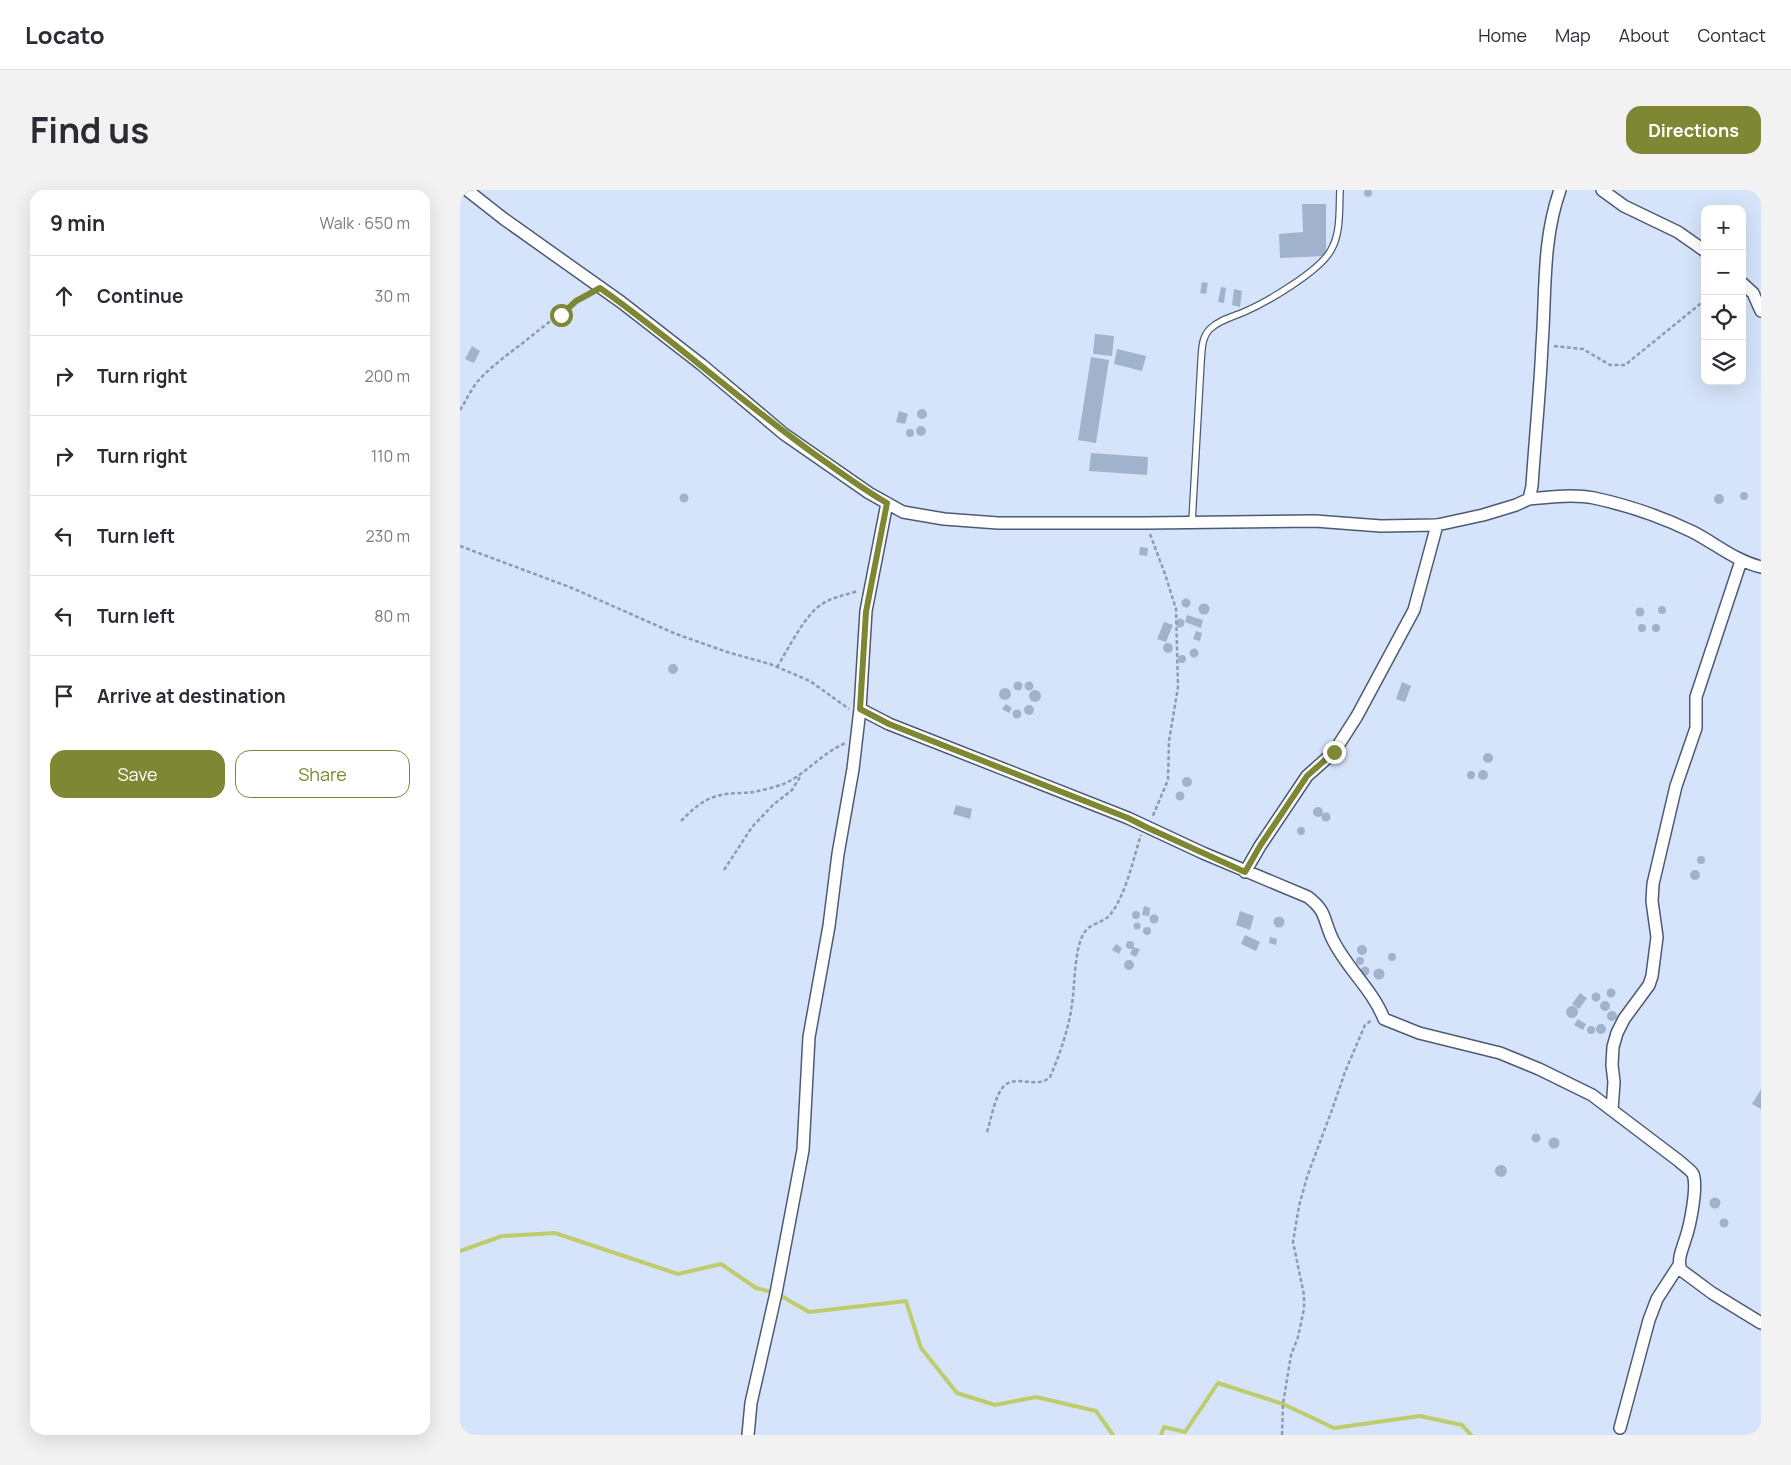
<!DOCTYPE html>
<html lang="en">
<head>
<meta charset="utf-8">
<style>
  body { margin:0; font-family:Manrope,sans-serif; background:#f2f2f3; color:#2b2b33 }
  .controls { position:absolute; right:15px; top:15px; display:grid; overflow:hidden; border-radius:10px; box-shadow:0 5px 20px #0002 }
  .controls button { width:45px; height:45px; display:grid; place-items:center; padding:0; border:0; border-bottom:1px solid #e1e1e2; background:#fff; color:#2b2b33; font:25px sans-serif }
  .stop { position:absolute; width:15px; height:15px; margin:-11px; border:4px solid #7d8734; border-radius:50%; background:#fff }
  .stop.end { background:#7d8734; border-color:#fff; box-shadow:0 1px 5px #0008 }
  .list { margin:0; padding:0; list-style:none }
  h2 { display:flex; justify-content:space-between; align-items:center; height:65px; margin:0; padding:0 20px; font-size:21px }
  h2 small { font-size:16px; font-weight:400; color:#7c7c81 }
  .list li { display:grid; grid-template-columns:32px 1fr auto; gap:15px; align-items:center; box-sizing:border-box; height:80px; padding:0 20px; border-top:1px solid #e1e1e2 }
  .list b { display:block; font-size:19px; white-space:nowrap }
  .list em { font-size:16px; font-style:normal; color:#7c7c81 }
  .actions { display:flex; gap:10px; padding:15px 20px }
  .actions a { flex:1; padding:11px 0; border:1px solid #7d8734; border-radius:15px; text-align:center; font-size:18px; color:#7d8734 }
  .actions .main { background:#7d8734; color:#fff }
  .icon { flex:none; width:28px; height:28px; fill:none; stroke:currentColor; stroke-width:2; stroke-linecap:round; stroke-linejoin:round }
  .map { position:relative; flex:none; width:1301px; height:1245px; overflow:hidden; border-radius:15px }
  header { display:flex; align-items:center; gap:30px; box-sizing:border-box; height:70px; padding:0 25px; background:#fff; border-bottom:1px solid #e1e1e2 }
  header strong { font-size:24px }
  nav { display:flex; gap:28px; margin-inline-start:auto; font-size:18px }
  .intro { display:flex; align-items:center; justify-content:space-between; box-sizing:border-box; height:120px; padding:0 30px }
  h1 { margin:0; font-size:35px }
  .button { padding:12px 22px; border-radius:15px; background:#7d8734; color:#fff; font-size:18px; font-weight:700 }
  main { display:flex; gap:30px; padding:0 30px }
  aside { flex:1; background:#fff; border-radius:15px; box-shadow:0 5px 20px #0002 }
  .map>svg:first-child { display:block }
</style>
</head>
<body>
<header>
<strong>Locato</strong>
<nav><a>Home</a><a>Map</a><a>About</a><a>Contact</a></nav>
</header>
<div class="intro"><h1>Find us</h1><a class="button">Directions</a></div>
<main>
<aside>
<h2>9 min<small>Walk · 650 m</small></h2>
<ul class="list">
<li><svg class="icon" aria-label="ahead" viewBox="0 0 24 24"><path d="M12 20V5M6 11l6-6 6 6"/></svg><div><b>Continue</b></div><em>30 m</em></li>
<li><svg class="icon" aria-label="right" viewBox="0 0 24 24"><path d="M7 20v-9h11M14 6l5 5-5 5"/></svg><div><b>Turn right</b></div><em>200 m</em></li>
<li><svg class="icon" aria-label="right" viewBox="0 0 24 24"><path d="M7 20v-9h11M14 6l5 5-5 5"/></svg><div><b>Turn right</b></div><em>110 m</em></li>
<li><svg class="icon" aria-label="left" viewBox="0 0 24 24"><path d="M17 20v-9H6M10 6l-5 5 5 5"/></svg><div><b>Turn left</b></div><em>230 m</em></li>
<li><svg class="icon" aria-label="left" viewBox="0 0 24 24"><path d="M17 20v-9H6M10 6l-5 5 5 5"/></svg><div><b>Turn left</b></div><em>80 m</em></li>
<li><svg class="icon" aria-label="arrive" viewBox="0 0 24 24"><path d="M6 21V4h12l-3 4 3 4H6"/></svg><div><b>Arrive at destination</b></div></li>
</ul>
<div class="actions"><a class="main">Save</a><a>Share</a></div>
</aside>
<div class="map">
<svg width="1301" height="1245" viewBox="0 0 1301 1245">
  <rect width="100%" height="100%" fill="#d5e4fa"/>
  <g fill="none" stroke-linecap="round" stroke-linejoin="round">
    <path stroke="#bfcc6c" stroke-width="4" d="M 0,1061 L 42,1046 L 95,1043 L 218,1084 L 261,1074 L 296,1098 L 316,1103 L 349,1122 L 446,1111 L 461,1158 L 497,1203 L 535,1215 L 576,1207 L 636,1221 L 653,1245
      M 701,1245 L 704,1237 L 725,1242 L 758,1193 L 823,1214 L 874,1238 L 960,1226 L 1002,1235 L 1011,1245"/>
  </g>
  <path fill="#a1b2cc" d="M904 3a4 4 0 1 1 8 0a4 4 0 1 1-8 0Z
    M 842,14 L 866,14 L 866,66 L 820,68 L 819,44 L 843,42 Z
    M 742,92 L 748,93 L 746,104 L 740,103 Z
    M 761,97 L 766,98 L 764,113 L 758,112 Z
    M 774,99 L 782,101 L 780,117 L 772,115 Z
    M 635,144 L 654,146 L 652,166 L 633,164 Z
    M 12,156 L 20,161 L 14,173 L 5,169 Z
    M 657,159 L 686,166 L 682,181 L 654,174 Z
    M 631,167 L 649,170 L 636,253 L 618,250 Z
    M457 224a5 5 0 1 1 10 0a5 5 0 1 1-10 0Z
    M 439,221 L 448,224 L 445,234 L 436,232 Z
    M456 241a5 5 0 1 1 10 0a5 5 0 1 1-10 0Z
    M446 243a4 4 0 1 1 8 0a4 4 0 1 1-8 0Z
    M 631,263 L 688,267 L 687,285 L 629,281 Z
    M1280 306a4 4 0 1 1 8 0a4 4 0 1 1-8 0Z
    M219.5 308a4.5 4.5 0 1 1 9 0a4.5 4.5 0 1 1-9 0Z
    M1254 309a5 5 0 1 1 10 0a5 5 0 1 1-10 0Z
    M 680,357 L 688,358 L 687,366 L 679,365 Z
    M721.5 413a4.5 4.5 0 1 1 9 0a4.5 4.5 0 1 1-9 0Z
    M738.5 419a5.5 5.5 0 1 1 11 0a5.5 5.5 0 1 1-11 0Z
    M1198 420a4 4 0 1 1 8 0a4 4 0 1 1-8 0Z
    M1175.5 422a4.5 4.5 0 1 1 9 0a4.5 4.5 0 1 1-9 0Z
    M 727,425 L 743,430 L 741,438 L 725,432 Z
    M715.5 433a4.5 4.5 0 1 1 9 0a4.5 4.5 0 1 1-9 0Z
    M 704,432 L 713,435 L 706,452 L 697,449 Z
    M1192 438a4 4 0 1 1 8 0a4 4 0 1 1-8 0Z
    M1178 438a4 4 0 1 1 8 0a4 4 0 1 1-8 0Z
    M 736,441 L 742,443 L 740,451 L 733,449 Z
    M703 458a5 5 0 1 1 10 0a5 5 0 1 1-10 0Z
    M729.5 463a4.5 4.5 0 1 1 9 0a4.5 4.5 0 1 1-9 0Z
    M718 469a4 4 0 1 1 8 0a4 4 0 1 1-8 0Z
    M208 479a5 5 0 1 1 10 0a5 5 0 1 1-10 0Z
    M553.5 496a4.5 4.5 0 1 1 9 0a4.5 4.5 0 1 1-9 0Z
    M564.5 496a4.5 4.5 0 1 1 9 0a4.5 4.5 0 1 1-9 0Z
    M 942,492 L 951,496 L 945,512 L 936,509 Z
    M539 504a6 6 0 1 1 12 0a6 6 0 1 1-12 0Z
    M569 506a6 6 0 1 1 12 0a6 6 0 1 1-12 0Z
    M 546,514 L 552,518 L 549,523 L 542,519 Z
    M564 520a5 5 0 1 1 10 0a5 5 0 1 1-10 0Z
    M552.5 524a4.5 4.5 0 1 1 9 0a4.5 4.5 0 1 1-9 0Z
    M1023 568a5 5 0 1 1 10 0a5 5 0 1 1-10 0Z
    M1018 585a5 5 0 1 1 10 0a5 5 0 1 1-10 0Z
    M1007 585a4 4 0 1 1 8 0a4 4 0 1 1-8 0Z
    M722 592a5 5 0 1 1 10 0a5 5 0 1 1-10 0Z
    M715.5 606a4.5 4.5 0 1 1 9 0a4.5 4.5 0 1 1-9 0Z
    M 496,615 L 512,619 L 510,629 L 493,624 Z
    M853 622a5 5 0 1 1 10 0a5 5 0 1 1-10 0Z
    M861.5 627a4.5 4.5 0 1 1 9 0a4.5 4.5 0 1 1-9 0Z
    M837 641a4 4 0 1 1 8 0a4 4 0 1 1-8 0Z
    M1237 670a4 4 0 1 1 8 0a4 4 0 1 1-8 0Z
    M1230 685a5 5 0 1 1 10 0a5 5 0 1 1-10 0Z
    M 684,716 L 690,718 L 689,726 L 682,725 Z
    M672 725a4 4 0 1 1 8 0a4 4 0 1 1-8 0Z
    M 780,721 L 794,726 L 790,740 L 776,735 Z
    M689.5 729a4.5 4.5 0 1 1 9 0a4.5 4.5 0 1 1-9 0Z
    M813.5 732a5.5 5.5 0 1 1 11 0a5.5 5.5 0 1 1-11 0Z
    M673.5 736a3.5 3.5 0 1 1 7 0a3.5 3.5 0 1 1-7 0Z
    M683 741a4 4 0 1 1 8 0a4 4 0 1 1-8 0Z
    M 785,745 L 800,752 L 796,761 L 781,754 Z
    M 810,747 L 817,749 L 816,755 L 809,753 Z
    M666 755a4 4 0 1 1 8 0a4 4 0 1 1-8 0Z
    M 656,754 L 662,758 L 659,764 L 652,760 Z
    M897 760a5 5 0 1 1 10 0a5 5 0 1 1-10 0Z
    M 673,757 L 680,759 L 676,767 L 670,764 Z
    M928 767a4 4 0 1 1 8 0a4 4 0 1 1-8 0Z
    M896 771a4 4 0 1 1 8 0a4 4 0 1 1-8 0Z
    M664 775a5 5 0 1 1 10 0a5 5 0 1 1-10 0Z
    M900.5 781a4.5 4.5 0 1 1 9 0a4.5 4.5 0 1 1-9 0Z
    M913.5 784a5.5 5.5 0 1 1 11 0a5.5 5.5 0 1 1-11 0Z
    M1146.5 803a4.5 4.5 0 1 1 9 0a4.5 4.5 0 1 1-9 0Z
    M1131.5 807a4.5 4.5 0 1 1 9 0a4.5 4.5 0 1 1-9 0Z
    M 1120,803 L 1127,808 L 1119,819 L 1112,814 Z
    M1140 816a5 5 0 1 1 10 0a5 5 0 1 1-10 0Z
    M1106 822a6 6 0 1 1 12 0a6 6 0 1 1-12 0Z
    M1147 826a5 5 0 1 1 10 0a5 5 0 1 1-10 0Z
    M 1118,829 L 1126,834 L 1123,840 L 1114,835 Z
    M1136 839a5 5 0 1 1 10 0a5 5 0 1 1-10 0Z
    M1127 840a4 4 0 1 1 8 0a4 4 0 1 1-8 0Z
    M 1301,899 L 1301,919 L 1292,914 Z
    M1071.5 948a4.5 4.5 0 1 1 9 0a4.5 4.5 0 1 1-9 0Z
    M1088.5 953a5.5 5.5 0 1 1 11 0a5.5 5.5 0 1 1-11 0Z
    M1035 981a6 6 0 1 1 12 0a6 6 0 1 1-12 0Z
    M1249.5 1013a5.5 5.5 0 1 1 11 0a5.5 5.5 0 1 1-11 0Z
    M1259.5 1033a4.5 4.5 0 1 1 9 0a4.5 4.5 0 1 1-9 0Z"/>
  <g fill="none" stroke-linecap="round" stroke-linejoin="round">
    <g stroke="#4c5b73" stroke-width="8">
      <path id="service" d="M 732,332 L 741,172 C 742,161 741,148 750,139 C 759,130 772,127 784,122 C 807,112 860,81 871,60 C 881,43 879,20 880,0"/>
    </g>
    <g stroke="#4c5b73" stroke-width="14">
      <path id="minor" d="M 7,0 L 44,29 L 161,112 L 242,175 L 324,244 L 409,303 L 443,322 L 484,329 L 538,333 L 686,333 L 855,331 L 921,336 L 977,335 L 1023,325 L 1056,315 L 1069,309 L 1072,296 C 1075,249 1080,202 1082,155 C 1086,102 1082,51 1100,0
        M 1142,0 L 1164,16 L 1218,42 L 1245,61
        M 1282,93 L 1293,103 L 1301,121
        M 1069,309 C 1089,307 1114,304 1134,308 C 1167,315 1202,327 1233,342 C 1256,354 1276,371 1301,377
        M 400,519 L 429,534 L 668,628 L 743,663 L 848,707 C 866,721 863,727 871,746 C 884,776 912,798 924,829 L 959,843 L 1040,863 L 1079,879 L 1132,905 L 1219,971 C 1223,975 1230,979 1233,984 C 1238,997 1230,1036 1225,1050 C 1222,1060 1217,1070 1221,1080 L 1252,1103 L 1301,1133
        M 785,682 L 800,656 L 847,586 L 874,562 L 897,526 L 954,420 L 977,335
        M 1152,920 L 1154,892 L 1152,875 L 1153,857 L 1157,843 L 1164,829 L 1189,795 L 1192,786 L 1197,747 L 1192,711 L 1193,694 L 1216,596 L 1236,538 L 1236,507 L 1281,371
        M 1160,1238 L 1189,1130 L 1197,1109 L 1219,1075
        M 288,1245 L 291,1213 L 316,1103 L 343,960 L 349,847 L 369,736 L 378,664 L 393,579 L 400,519 L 406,421 L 427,313"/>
    </g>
    <path stroke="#8f9bac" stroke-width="2.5" stroke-dasharray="4 2.5" stroke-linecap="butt" d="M 1094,156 L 1123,159 L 1150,175 L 1165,175 L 1245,110
      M 0,220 C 6,211 11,199 18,191 C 34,173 56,159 74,144 C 92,130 110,115 130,104
      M 690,344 L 705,384 L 716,419 L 718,497 L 709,551 L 708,590 L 692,628
      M 0,356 L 112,398 L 216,444 L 267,462 L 310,474 L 350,491 L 389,519
      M 317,477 C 327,461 346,423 362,414 C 373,407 385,405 398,401
      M 221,631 C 230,622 239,613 251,608 C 265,602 279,604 293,602 C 303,600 316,597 326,593 C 348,582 363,562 386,553
      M 264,680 L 292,637 L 313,615 L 332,600 L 340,587
      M 527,942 C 531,930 535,906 543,897 C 555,883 578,900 590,887 C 600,864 609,838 612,814 C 615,795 614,759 624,743 C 629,734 642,733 649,726 C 666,706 673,669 681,645
      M 822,1245 L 823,1214 L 831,1165 L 838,1147 L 844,1119 L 844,1105 L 833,1052 L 839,1016 L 847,987 L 873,917 L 885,882 L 905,835 L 912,830"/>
    <use href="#service" stroke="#fff" stroke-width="5.5"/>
    <use href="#minor" stroke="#fff" stroke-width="11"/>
  </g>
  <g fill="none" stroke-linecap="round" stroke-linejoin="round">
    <path stroke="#7d8734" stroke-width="6" d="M 101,125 L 116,111 L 140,98 C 218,153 288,218 367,273 C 387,287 406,301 427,313 L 406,422 L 400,519 L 429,534 L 668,628 L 688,638 L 785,682 L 800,656 L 847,586 L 874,562"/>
  </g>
</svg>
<div class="controls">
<button>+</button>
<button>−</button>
<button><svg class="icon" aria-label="locate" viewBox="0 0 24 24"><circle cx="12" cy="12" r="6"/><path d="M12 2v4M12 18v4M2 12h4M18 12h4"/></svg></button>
<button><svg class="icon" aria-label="layers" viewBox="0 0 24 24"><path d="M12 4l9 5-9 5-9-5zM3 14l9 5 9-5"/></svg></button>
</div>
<div class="stop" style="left:101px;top:125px"></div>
<div class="stop end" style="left:874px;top:562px"></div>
</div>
</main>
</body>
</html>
